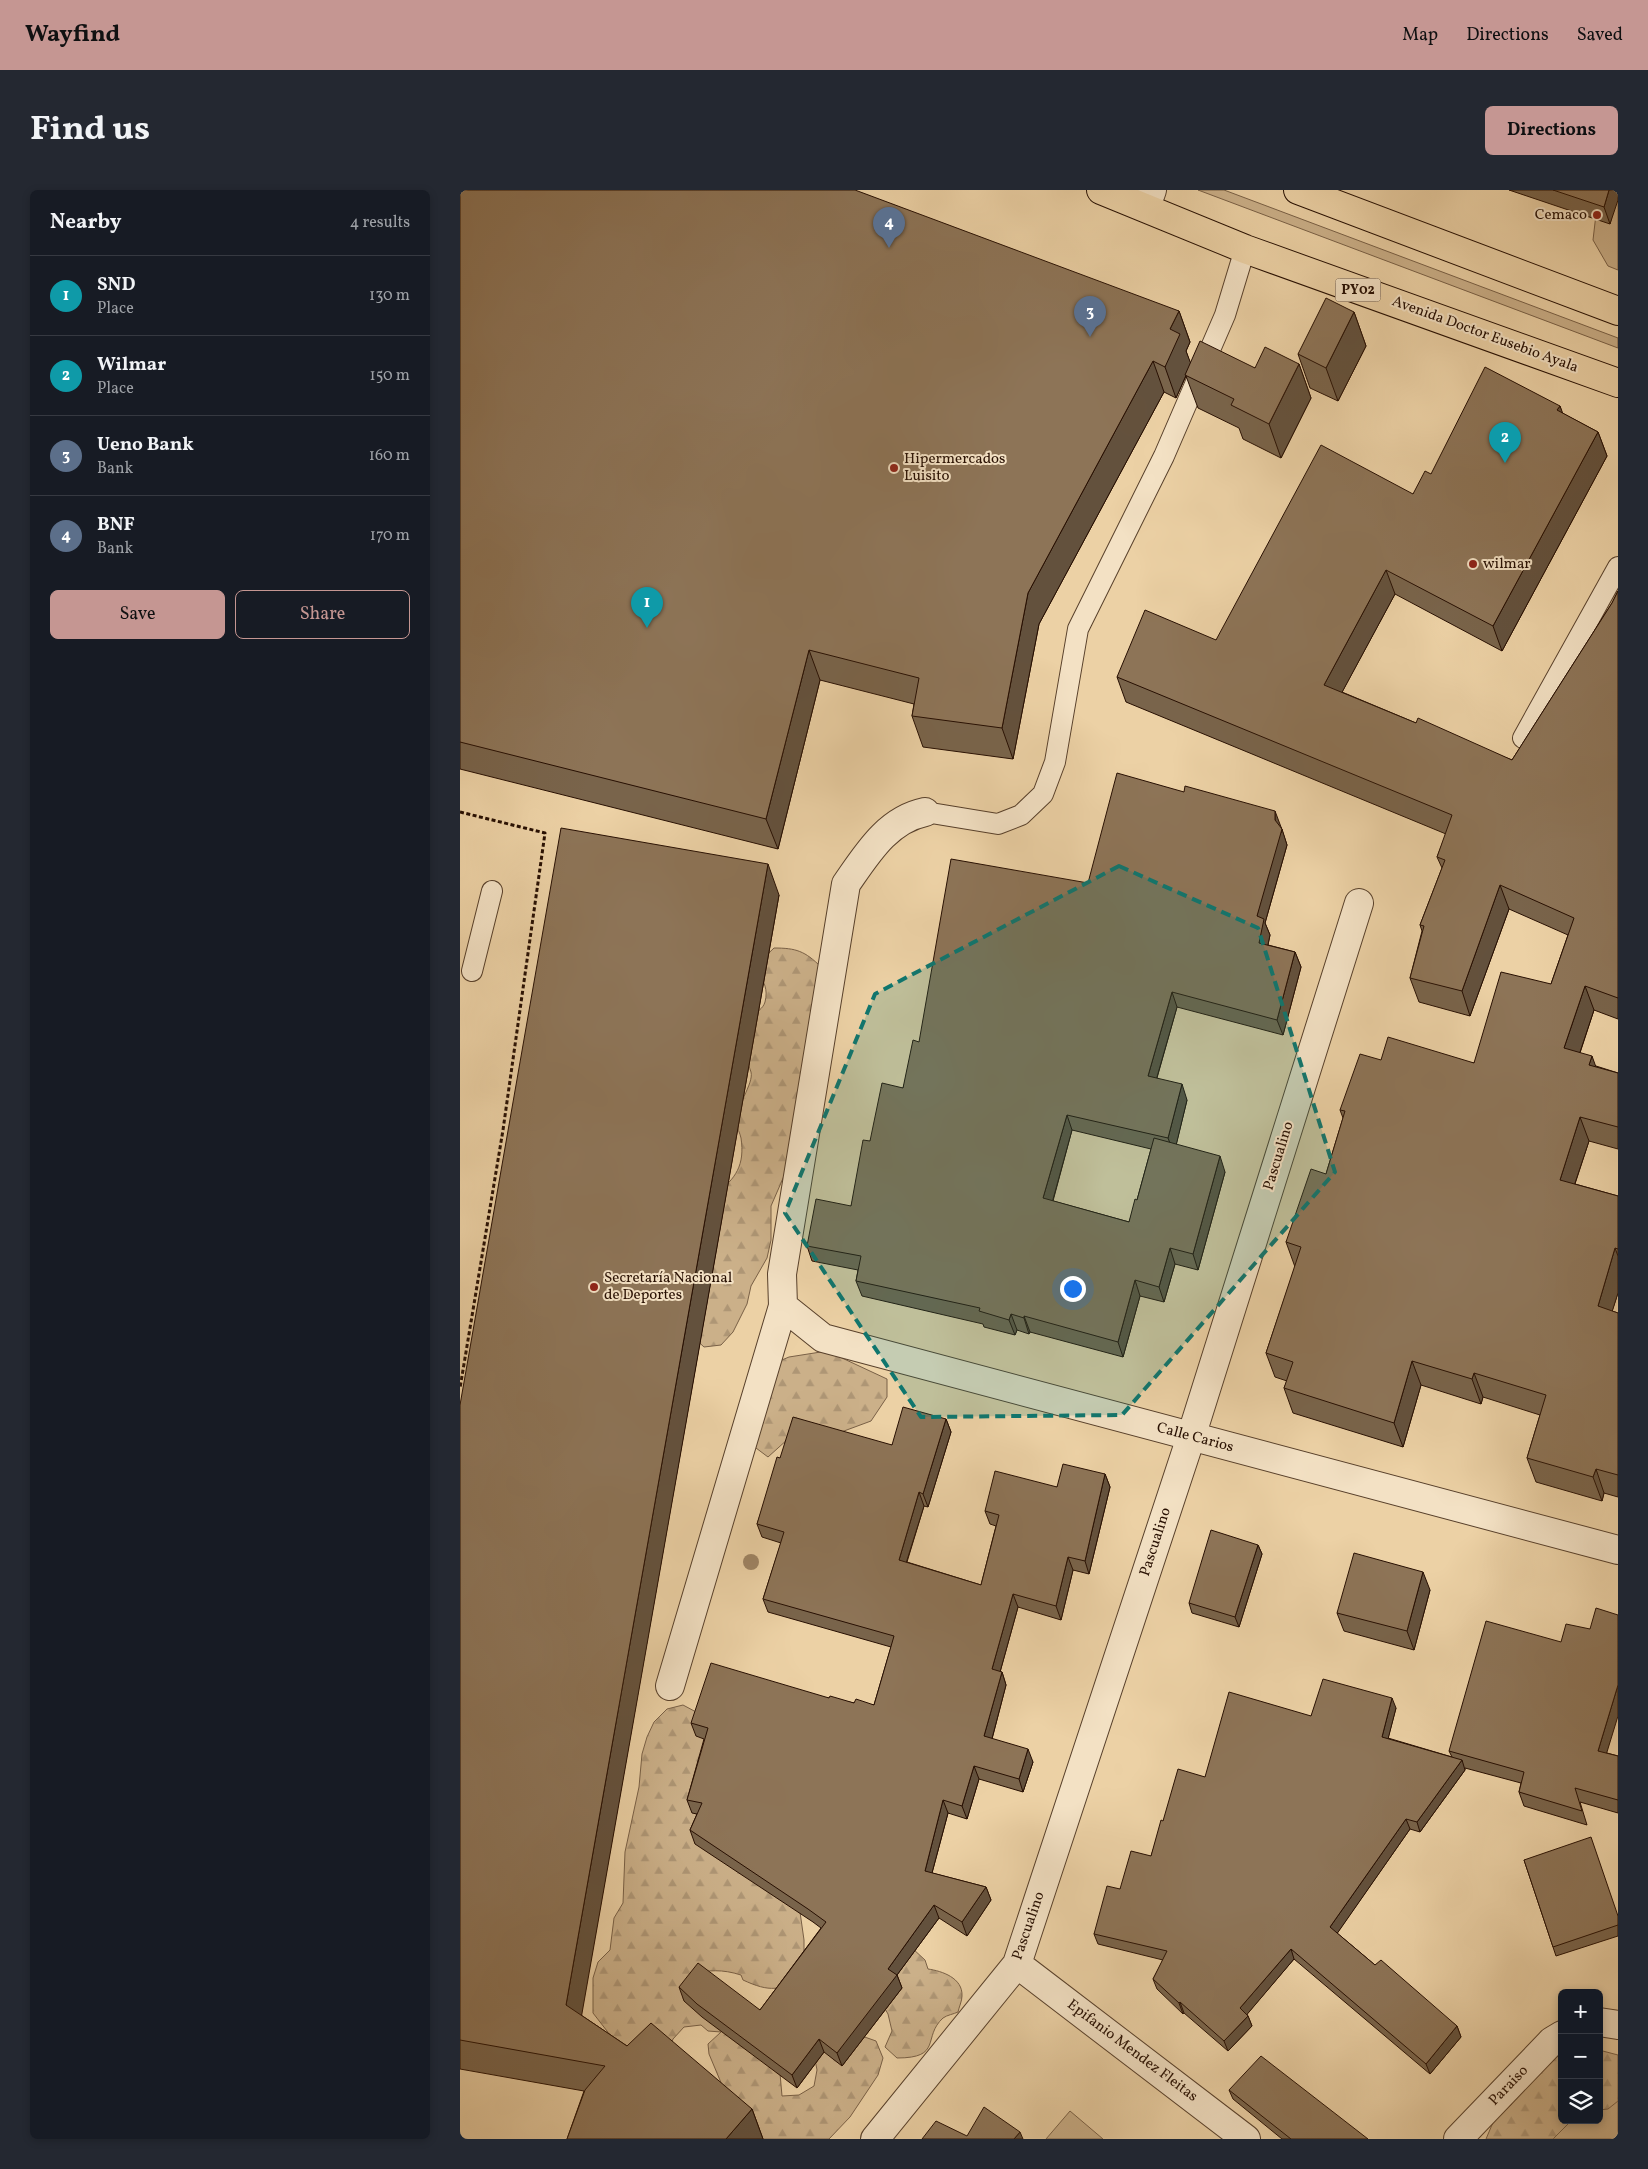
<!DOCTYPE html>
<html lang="en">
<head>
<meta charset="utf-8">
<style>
  body { margin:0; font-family:Vollkorn,serif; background:#242831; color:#f1f3f6 }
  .controls { position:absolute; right:15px; bottom:15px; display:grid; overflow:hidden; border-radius:8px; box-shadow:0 2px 8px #0003 }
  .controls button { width:45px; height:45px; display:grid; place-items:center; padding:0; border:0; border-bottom:1px solid #363941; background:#171b24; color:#f1f3f6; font:25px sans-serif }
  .you { position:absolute; left:612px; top:1098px; width:18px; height:18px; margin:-12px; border:4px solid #fff; border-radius:50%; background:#1a73e8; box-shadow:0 0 0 8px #1a73e833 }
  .badge { display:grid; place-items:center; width:32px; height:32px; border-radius:50%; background:#c59692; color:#fff; font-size:16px; font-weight:700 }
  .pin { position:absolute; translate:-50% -41px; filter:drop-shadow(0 1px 2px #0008) }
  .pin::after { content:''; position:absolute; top:26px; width:18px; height:15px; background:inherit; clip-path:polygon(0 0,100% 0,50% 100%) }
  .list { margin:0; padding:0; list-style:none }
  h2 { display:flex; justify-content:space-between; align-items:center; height:65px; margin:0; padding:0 20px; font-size:21px }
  h2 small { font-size:16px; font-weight:400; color:#9ea1a6 }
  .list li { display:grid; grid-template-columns:32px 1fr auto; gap:15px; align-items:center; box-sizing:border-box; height:80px; padding:0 20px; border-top:1px solid #363941 }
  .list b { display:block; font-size:19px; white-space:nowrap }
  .list p { margin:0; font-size:16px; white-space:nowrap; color:#9ea1a6 }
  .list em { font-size:16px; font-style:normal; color:#9ea1a6 }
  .actions { display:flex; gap:10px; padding:15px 20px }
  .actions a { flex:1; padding:11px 0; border:1px solid #c59692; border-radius:8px; text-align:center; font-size:18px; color:#c59692 }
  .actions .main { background:#c59692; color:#111 }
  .icon { flex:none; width:28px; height:28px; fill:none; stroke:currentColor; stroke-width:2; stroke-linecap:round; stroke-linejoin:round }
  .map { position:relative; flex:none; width:1158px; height:1949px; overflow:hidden; border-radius:8px }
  header { display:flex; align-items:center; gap:30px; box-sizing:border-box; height:70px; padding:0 25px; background:#c59692; color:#111 }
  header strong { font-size:24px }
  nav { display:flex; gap:28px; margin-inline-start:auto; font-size:18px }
  .intro { display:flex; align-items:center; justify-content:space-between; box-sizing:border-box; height:120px; padding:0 30px }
  h1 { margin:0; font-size:35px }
  .button { padding:12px 22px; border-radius:8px; background:#c59692; color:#111; font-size:18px; font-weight:700 }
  main { display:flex; gap:30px; padding:0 30px }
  aside { flex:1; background:#171b24; border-radius:8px; box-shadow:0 2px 8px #0003 }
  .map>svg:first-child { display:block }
</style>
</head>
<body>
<header>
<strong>Wayfind</strong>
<nav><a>Map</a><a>Directions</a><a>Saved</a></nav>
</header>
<div class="intro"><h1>Find us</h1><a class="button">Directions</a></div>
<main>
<aside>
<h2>Nearby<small>4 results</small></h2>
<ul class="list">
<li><span class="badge" style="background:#0f9aa8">1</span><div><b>SND</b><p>Place</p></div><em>130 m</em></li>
<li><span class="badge" style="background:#0f9aa8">2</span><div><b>Wilmar</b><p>Place</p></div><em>150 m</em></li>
<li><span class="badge" style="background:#5c6f8a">3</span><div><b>Ueno Bank</b><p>Bank</p></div><em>160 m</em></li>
<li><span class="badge" style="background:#5c6f8a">4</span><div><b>BNF</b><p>Bank</p></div><em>170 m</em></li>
</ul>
<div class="actions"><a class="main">Save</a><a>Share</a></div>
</aside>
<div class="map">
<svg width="1158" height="1949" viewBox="0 0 1158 1949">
  <defs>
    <pattern id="forest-firs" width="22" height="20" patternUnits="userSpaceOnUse" patternTransform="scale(1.25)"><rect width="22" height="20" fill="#cbb089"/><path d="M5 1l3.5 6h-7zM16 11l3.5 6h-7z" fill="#ae9675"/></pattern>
  </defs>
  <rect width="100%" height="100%" fill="#ecd1a5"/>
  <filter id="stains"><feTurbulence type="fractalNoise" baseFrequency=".004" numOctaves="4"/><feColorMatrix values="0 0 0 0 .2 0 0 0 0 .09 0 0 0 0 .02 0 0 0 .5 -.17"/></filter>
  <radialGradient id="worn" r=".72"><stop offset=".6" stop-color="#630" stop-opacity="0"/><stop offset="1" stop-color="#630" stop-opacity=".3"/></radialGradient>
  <path fill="#cbb089" stroke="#796046" d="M 738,0 L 764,0 L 1158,148 L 1158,158 Z
    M 1158,0 L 1158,80 L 1148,76 L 1133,50 L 1138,7 Z
    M 1139,1883 L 1158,1888 L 1158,1949 L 1061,1949 L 1102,1930 L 1139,1930 Z
    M 610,1921 L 643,1949 L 586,1949 Z"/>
  <path fill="url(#forest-firs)" stroke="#796046" d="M 314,758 C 336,758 345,761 361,777 L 337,956 L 311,1016 L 311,1050 L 307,1068 L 291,1096 L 287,1114 L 273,1142 L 261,1155 L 244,1157 L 232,1146 L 255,1004 C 276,989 285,975 281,948 C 280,943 277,938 276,933 C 275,917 294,894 291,882 C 288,872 281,862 276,854 C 281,845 286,835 292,827 C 296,822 303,819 305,812 C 312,785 283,786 314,758 Z
    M 367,1161 L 427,1189 L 427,1207 L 411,1231 L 365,1248 L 338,1240 L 308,1267 L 280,1246 L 305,1177 L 329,1167 Z
    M 223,1515 L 238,1523 L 248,1538 L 236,1623 L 240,1640 L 337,1701 L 344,1750 L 344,1784 C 322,1802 309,1802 283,1790 L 281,1785 C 262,1779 249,1780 230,1784 L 229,1801 L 319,1872 L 322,1906 L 339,1905 L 354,1896 L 357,1880 L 354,1864 L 399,1845 L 416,1851 L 423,1868 L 418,1885 L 390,1927 L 369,1949 L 280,1949 L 262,1895 L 249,1864 L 248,1854 L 261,1842 L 248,1841 L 241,1835 L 224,1837 L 213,1849 L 207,1864 L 196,1876 L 154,1850 L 133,1823 L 133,1788 L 138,1772 L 150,1760 L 154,1728 L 163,1713 L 165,1662 L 179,1597 L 182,1564 L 187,1547 L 194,1532 L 207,1519 Z
    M 452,1758 L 465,1770 L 468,1779 C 482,1781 503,1788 502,1806 C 502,1811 499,1817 498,1822 C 494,1824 487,1825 483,1828 C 462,1847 483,1868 437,1868 L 425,1857 L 432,1841 L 428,1824 L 420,1810 Z
    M 1139,1860 L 1158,1865 L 1158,1911 L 1148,1919 L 1139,1920 Z
    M 1102,1861 L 1102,1930 L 1112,1930 L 1093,1949 L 1026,1949 L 1037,1923 L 1051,1915 L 1059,1900 L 1097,1862 Z"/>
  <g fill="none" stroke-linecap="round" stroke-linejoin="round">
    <g stroke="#58402b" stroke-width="22">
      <path id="lane" d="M 1063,548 L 1158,377
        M 465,622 L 538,634 L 561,625 L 583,604 L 595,572 L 618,439 L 704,266 L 765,125 L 785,59
        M 12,781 L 32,701"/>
    </g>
    <g stroke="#58402b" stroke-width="30">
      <path id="street" d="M 686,17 L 692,0
        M 323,1116 L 363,1148 L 1158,1360
        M 210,1496 L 323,1116 L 322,1084 L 386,694 C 407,664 427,630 465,622
        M 557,1774 L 786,1949
        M 1139,1832 L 1158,1835
        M 415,1949 L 557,1774 L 731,1247 L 899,713
        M 998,1949 L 1092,1851 L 1102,1845"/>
    </g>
    <g stroke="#270f02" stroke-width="30">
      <path id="highway" d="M 641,0 L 785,59 L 1158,193
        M 838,0 L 1158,121"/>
    </g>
    <path stroke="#270f02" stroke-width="3" stroke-dasharray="4 2.5" stroke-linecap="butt" d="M 0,622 L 85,643 L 43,940 L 0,1198"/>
    <use href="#lane" stroke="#f3e1c4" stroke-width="20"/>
    <use href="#street" stroke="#f3e1c4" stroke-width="28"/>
    <use href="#highway" stroke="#ecd1a5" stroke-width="28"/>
  </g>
  <circle fill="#9f8565" cx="291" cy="1372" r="8"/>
  <path fill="#79644b" stroke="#270f02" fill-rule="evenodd" d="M 0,0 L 719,121 L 730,152 L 726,161 L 730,173 L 795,178 L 839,174 L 851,208 L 821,268 L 783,249 L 779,238 L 738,218 L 726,186 L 716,208 L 704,202 L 579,434 L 553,569 L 463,557 L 452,526 L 454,514 L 360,490 L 318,659 L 0,579 Z
    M 1049,0 L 1158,0 L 1150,34 Z
    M 894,122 L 906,156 L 878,211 L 850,198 L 838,164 Z
    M 1100,216 L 1102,223 L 1138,242 L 1147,266 L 1042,461 L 935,404 L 882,502 L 956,533 L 1052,570 L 1152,413 L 1158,401 L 1158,829 L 1134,820 L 1120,863 L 1136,876 L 1158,883 L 1158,959 L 1129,951 L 1115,994 L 1158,1006 L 1158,1103 L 1152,1121 L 1158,1123 L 1158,1307 L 1144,1303 L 1142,1311 L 1076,1292 L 1067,1268 L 1080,1225 L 1023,1207 L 1021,1214 L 961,1195 L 943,1257 L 833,1223 L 824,1198 L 827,1191 L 815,1187 L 806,1163 L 835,1077 L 826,1052 L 866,984 L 883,928 L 880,920 L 921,870 L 1014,873 L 1091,794 L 1108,745 L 1049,719 L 1010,826 L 959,812 L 950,788 L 962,741 L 960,735 L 982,678 L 977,667 L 986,644 L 666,512 L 657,487 L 756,450 L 953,304 L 971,284 Z
    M 821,637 L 827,655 L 805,733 L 810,745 L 808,755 L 835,762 L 841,777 L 823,845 L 717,817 L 697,888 L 727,910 L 716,955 L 765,982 L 738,1080 L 715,1074 L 704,1112 L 680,1106 L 663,1167 L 570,1142 L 569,1144 L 557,1140 L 555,1145 L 524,1137 L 523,1134 L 402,1106 L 396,1091 L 398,1080 L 352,1071 L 347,1056 L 391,1016 L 410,951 L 443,898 L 459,852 L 628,693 ZM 612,940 L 691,959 L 677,1010 L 669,1032 L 593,1011 Z
    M 319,705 L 121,1825 L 167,1856 L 292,1919 L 303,1949 L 107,1949 L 124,1901 L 0,1879 L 0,1215 Z
    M 486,1229 L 491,1242 L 468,1317 L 464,1316 L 447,1372 L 521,1395 L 536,1336 L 530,1334 L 525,1321 L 597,1297 L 645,1284 L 650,1297 L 629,1384 L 613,1380 L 601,1430 L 558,1417 L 540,1482 L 542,1482 L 546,1495 L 532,1549 L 573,1572 L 563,1602 L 519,1589 L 507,1629 L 488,1623 L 472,1683 L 526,1697 L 531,1710 L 507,1746 L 479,1728 L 437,1785 L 442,1798 L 382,1876 L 364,1862 L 337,1898 L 242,1827 L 224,1811 L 219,1797 L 300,1820 L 361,1738 L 353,1732 L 235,1654 L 230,1640 L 237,1624 L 232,1623 L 227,1610 L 244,1549 L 236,1546 L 231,1533 L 369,1508 L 394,1513 L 414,1515 L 431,1457 L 308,1422 L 303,1409 L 321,1353 L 302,1347 L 297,1334 L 320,1268 L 432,1255 Z
    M 798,1355 L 802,1364 L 779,1437 L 732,1423 L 729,1413 Z
    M 970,1400 L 954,1460 L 884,1441 L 877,1423 Z
    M 936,1518 L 928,1548 L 992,1567 L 989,1561 L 1147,1563 L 1158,1566 L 1158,1623 L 1120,1612 L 1127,1635 L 1064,1616 L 1059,1602 L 1061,1593 L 1005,1578 L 1005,1580 L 960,1642 L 950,1639 L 877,1743 L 915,1775 L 997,1836 L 1001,1847 L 970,1884 L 834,1769 L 787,1824 L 788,1826 L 792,1836 L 768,1861 L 724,1823 L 723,1824 L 697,1799 L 693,1789 L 703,1770 L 638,1754 L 634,1744 L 660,1699 L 691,1666 L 703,1631 L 745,1587 L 851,1526 Z
    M 1064,1670 L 1158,1726 L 1158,1746 L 1096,1766 Z
    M 769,1900 L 908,1949 L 822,1949 L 773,1909 Z"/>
  <path fill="#63513d" stroke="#270f02" d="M 1149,0 L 1158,0 L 1158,10 L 1150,34 L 1144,17 Z
    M 719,121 L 730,152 L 726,161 L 731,174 L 716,208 L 705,177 L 710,139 Z
    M 894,122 L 906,156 L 878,211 L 866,178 Z
    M 693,171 L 704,202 L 579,434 L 553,569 L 542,538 L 568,403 Z
    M 839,174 L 851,208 L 821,268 L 809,234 Z
    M 1100,216 L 1109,240 L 1097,220 Z
    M 1138,242 L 1147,266 L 1042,461 L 1033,436 Z
    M 926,380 L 935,404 L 873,519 L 864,495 Z
    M 349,460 L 360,490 L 318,659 L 306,629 Z
    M 815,621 L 821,637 L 821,643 L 822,639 L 827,655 L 805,733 L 810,745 L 805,768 L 799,753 L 797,726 L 815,630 Z
    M 308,674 L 319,705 L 118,1846 L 106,1815 Z
    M 1040,695 L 1049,719 L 1010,826 L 1002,801 Z
    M 835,762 L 841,777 L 823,845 L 817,830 Z
    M 1125,796 L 1134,820 L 1113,883 L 1104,858 Z
    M 712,802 L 717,817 L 693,901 L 688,886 Z
    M 1132,866 L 1141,891 L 1129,875 Z
    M 722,894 L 727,910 L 714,964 L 708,948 Z
    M 607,925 L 612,940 L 589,1024 L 583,1008 Z
    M 1120,927 L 1129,951 L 1108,1014 L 1100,990 Z
    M 760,966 L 765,982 L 738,1080 L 733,1064 Z
    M 710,1058 L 715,1074 L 704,1112 L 699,1097 Z
    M 1155,1058 L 1158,1066 L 1158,1103 L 1146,1141 L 1138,1116 Z
    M 675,1090 L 680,1106 L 663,1167 L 658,1152 Z
    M 551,1124 L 557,1140 L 555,1145 L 549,1130 Z
    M 564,1126 L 570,1142 L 569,1144 L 564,1128 Z
    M 952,1171 L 961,1195 L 943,1257 L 934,1233 Z
    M 1014,1183 L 1023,1207 L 1021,1214 L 1012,1189 Z
    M 486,1229 L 491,1242 L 468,1317 L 463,1304 Z
    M 1136,1279 L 1144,1303 L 1142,1311 L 1133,1287 Z
    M 645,1284 L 650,1297 L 629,1384 L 625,1371 Z
    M 459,1302 L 464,1316 L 443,1383 L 439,1370 Z
    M 798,1355 L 802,1364 L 779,1437 L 775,1427 Z
    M 608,1367 L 613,1380 L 601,1430 L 596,1416 Z
    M 963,1382 L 970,1400 L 954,1460 L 947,1441 Z
    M 553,1404 L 558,1417 L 537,1493 L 532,1479 Z
    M 542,1482 L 546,1495 L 529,1560 L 524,1546 Z
    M 1158,1495 L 1158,1526 L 1143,1575 L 1138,1561 Z
    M 932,1508 L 936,1518 L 926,1557 L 922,1547 Z
    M 568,1559 L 573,1572 L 563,1602 L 559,1589 Z
    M 1002,1570 L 1005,1580 L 960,1642 L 957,1632 Z
    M 514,1576 L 519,1589 L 507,1629 L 502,1616 Z
    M 483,1610 L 488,1623 L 469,1694 L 465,1681 Z
    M 946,1629 L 950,1639 L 874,1748 L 870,1737 Z
    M 526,1697 L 531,1710 L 507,1746 L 502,1732 Z
    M 474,1715 L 479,1728 L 437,1785 L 442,1798 L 382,1876 L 377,1863 L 428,1779 Z
    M 831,1759 L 834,1769 L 784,1828 L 780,1818 Z
    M 720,1812 L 724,1823 L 723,1824 L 719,1813 Z
    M 788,1826 L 792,1836 L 768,1861 L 764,1851 Z
    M 997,1836 L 1001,1847 L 970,1884 L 966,1874 Z
    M 359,1849 L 364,1862 L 337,1898 L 332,1885 Z
    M 292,1919 L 303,1949 L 266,1949 Z
    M 560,1942 L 563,1949 L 554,1949 Z"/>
  <path fill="#8d7457" stroke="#270f02" d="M 0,0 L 395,0 L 719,121 L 710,139 L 720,144 L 705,177 L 693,171 L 568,403 L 542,538 L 452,526 L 459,488 L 349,460 L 306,629 L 0,552 Z
    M 1093,0 L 1149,0 L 1144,17 Z
    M 866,108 L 894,122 L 866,178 L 838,164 Z
    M 740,151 L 795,178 L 805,157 L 839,174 L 809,234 L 771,215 L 774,209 L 725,185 Z
    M 1025,177 L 1100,216 L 1097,220 L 1138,242 L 1033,436 L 926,380 L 864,495 L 956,533 L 958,528 L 1052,570 L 1152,413 L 1158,401 L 1158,808 L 1125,796 L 1104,858 L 1132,866 L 1129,875 L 1158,883 L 1158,937 L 1120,927 L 1100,990 L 1158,1006 L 1158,1059 L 1155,1058 L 1138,1116 L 1158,1123 L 1158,1285 L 1136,1279 L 1133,1287 L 1067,1268 L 1086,1205 L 1014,1183 L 1012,1189 L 952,1171 L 934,1233 L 824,1198 L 833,1172 L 806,1163 L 841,1057 L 826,1052 L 851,979 L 866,984 L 885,921 L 880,920 L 900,864 L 921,870 L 928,847 L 1014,873 L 1041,782 L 1091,794 L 1114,728 L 1040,695 L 1002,801 L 950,788 L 964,736 L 960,735 L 985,670 L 977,667 L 992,625 L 657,487 L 685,420 L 756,450 L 861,255 L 953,304 L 965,281 L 971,284 Z
    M 657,583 L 724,602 L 725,596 L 815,621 L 815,630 L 822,639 L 797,726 L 804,729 L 799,753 L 835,762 L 817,830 L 712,802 L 688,886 L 722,894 L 708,948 L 607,925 L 583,1008 L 669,1032 L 675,1009 L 677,1010 L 694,948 L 760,966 L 733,1064 L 710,1058 L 699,1097 L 675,1090 L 658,1152 L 564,1126 L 564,1128 L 551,1124 L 549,1130 L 519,1121 L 520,1118 L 396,1091 L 401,1066 L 347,1056 L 356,1009 L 391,1016 L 403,950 L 410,951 L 422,893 L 443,898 L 453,850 L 459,852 L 491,669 L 628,693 Z
    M 101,638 L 308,674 L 106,1815 L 167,1856 L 191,1833 L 292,1919 L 266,1949 L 107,1949 L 125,1900 L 145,1876 L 0,1850 L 0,1215 Z
    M 443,1217 L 486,1229 L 463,1304 L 459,1302 L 439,1370 L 521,1395 L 539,1325 L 525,1321 L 535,1281 L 597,1297 L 603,1274 L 645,1284 L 625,1371 L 608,1367 L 596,1416 L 553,1404 L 532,1479 L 542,1482 L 524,1546 L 568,1559 L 559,1589 L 514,1576 L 502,1616 L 483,1610 L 465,1681 L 526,1697 L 502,1732 L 474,1715 L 428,1779 L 437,1785 L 377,1863 L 359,1849 L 332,1885 L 237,1814 L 219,1797 L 238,1773 L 300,1820 L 366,1732 L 348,1719 L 230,1640 L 242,1613 L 227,1610 L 248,1538 L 231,1533 L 251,1473 L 369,1508 L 370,1506 L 394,1513 L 396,1509 L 414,1515 L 434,1446 L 303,1409 L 324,1342 L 297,1334 L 317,1267 L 320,1268 L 333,1227 L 432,1255 Z
    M 751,1340 L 798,1355 L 775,1427 L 729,1413 Z
    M 894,1363 L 963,1382 L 947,1441 L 877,1423 Z
    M 1136,1418 L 1158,1425 L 1158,1495 L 1138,1561 L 1158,1566 L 1158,1610 L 1115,1598 L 1122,1621 L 1059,1602 L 1064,1582 L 989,1561 L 1026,1431 L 1101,1452 L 1106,1434 L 1130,1439 Z
    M 863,1489 L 932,1508 L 922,1547 L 1002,1570 L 957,1632 L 946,1629 L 870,1737 L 915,1775 L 921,1770 L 997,1836 L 966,1874 L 831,1759 L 780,1818 L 788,1826 L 764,1851 L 720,1812 L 719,1813 L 693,1789 L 707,1761 L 634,1744 L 647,1696 L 660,1699 L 671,1661 L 691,1666 L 701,1630 L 703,1631 L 718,1579 L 745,1587 L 769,1502 L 851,1526 Z
    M 1131,1647 L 1158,1726 L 1158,1735 L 1093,1757 L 1064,1670 Z
    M 801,1866 L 908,1949 L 831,1949 L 769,1900 Z
    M 524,1917 L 560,1942 L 554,1949 L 462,1949 L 476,1931 L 507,1946 Z"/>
  <path fill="#0f766e" fill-opacity="0.2" stroke="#0f766e" stroke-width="4" stroke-dasharray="10 6" stroke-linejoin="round" d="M 659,676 L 798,738 L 875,982 L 662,1225 L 461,1227 L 325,1023 L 415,804 Z"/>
  <g fill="#8f2418" stroke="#f3e1c4" stroke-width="2">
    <circle cx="1137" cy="25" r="5"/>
    <circle cx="434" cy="278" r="5"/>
    <circle cx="1013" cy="374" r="5"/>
    <circle cx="134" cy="1097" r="5"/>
  </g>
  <g text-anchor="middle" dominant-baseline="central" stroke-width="4" stroke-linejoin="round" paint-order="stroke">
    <rect fill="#f3e1c4" stroke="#644e3c" stroke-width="1" x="875.5" y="88.5" width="45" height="23" rx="4"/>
    <g font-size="14" font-weight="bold" fill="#270f02">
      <text x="898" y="100">PY02</text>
    </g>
    <g font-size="15" fill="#270f02" stroke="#f3e1c4" text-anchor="start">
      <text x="1127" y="25" text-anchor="end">Cemaco</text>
      <text x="444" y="269">Hipermercados<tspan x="444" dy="17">Luisito</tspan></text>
      <text x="1023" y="374">wilmar</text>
      <text x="144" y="1088">Secretaría Nacional<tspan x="144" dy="17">de Deportes</tspan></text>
    </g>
    <g font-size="15" fill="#270f02" stroke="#f3e1c4">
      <text transform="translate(1025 145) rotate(20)">Avenida Doctor Eusebio Ayala</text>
      <text transform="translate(819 966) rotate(-73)">Pascualino</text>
      <text transform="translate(735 1248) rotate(15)">Calle Carios</text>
      <text transform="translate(696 1352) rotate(-72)">Pascualino</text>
      <text transform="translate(569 1736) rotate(-71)">Pascualino</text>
      <text transform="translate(672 1861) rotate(37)">Epifanio Mendez Fleitas</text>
      <text transform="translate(1049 1896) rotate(-46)">Paraiso</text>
    </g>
  </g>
  <rect width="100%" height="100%" filter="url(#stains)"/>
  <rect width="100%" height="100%" fill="url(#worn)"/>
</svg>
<div class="controls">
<button>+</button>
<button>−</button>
<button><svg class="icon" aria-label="layers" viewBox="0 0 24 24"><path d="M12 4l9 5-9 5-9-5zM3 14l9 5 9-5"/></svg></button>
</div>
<div class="you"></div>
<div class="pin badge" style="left:187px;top:438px;background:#0f9aa8">1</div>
<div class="pin badge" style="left:1045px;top:273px;background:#0f9aa8">2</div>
<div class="pin badge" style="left:630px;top:147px;background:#5c6f8a">3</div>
<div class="pin badge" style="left:429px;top:58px;background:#5c6f8a">4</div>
</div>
</main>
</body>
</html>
